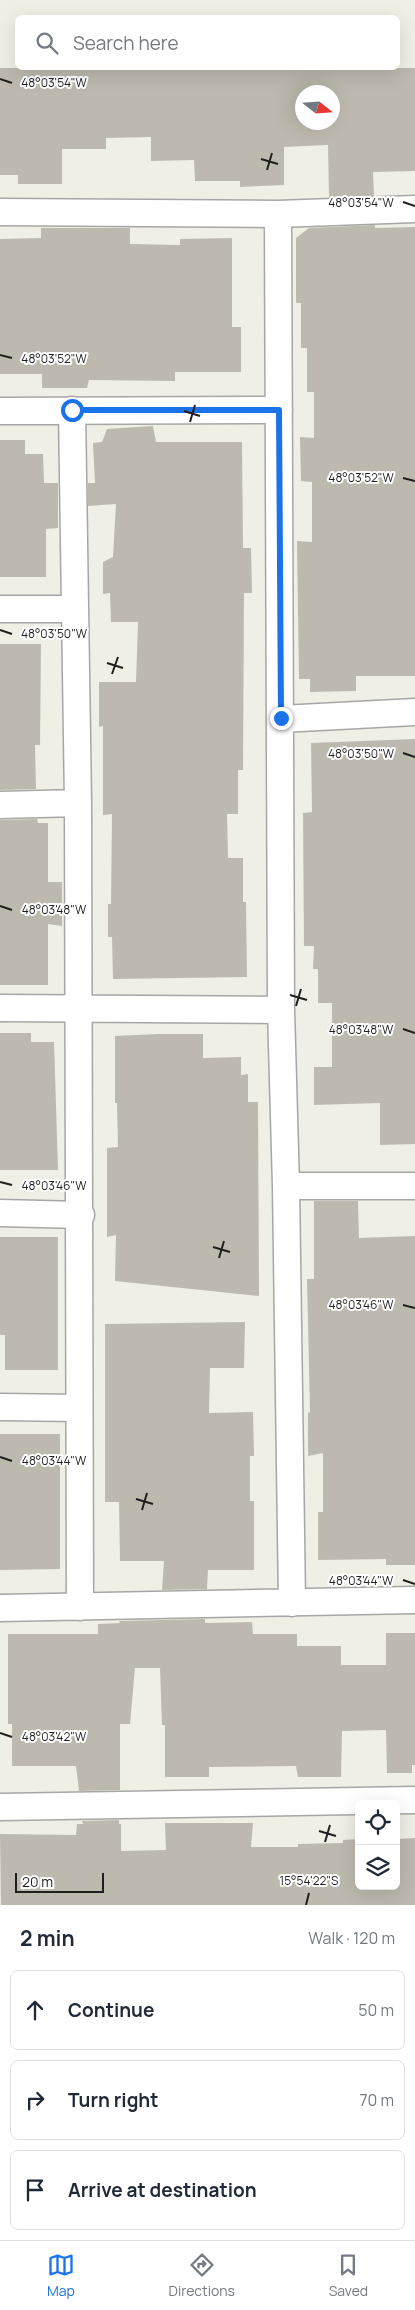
<!DOCTYPE html>
<html lang="en">
<head>
<meta charset="utf-8">
<style>
  body { margin:0; font-family:Manrope,sans-serif; background:#f2f2f3; color:#1f2937 }
  .controls { position:absolute; right:15px; bottom:15px; display:grid; overflow:hidden; border-radius:8px; box-shadow:0 5px 20px #0002 }
  .controls button { width:45px; height:45px; display:grid; place-items:center; padding:0; border:0; border-bottom:1px solid #e0e1e3; background:#fff; color:#1f2937; font:25px sans-serif }
  .compass { position:absolute; left:295px; top:85px; width:45px; height:45px; border-radius:50%; background:#fff; box-shadow:0 5px 20px #0002; rotate:107deg }
  .scale { position:absolute; left:15px; bottom:12px; width:89px; box-sizing:border-box; padding-left:5px; border:2px solid #1f1f1f; border-top:0; font-size:14px; line-height:18px; white-space:nowrap; color:#1f1f1f; -webkit-text-stroke:4px #fff; paint-order:stroke }
  .stop { position:absolute; width:15px; height:15px; margin:-11px; border:4px solid #1a73e8; border-radius:50%; background:#fff }
  .stop.end { background:#1a73e8; border-color:#fff; box-shadow:0 1px 5px #0008 }
  .list { margin:0; padding:0; list-style:none }
  h2 { display:flex; justify-content:space-between; align-items:center; height:65px; margin:0; padding:0 20px; font-size:21px }
  h2 small { font-size:16px; font-weight:400; color:#747a83 }
  .list li { display:grid; grid-template-columns:32px 1fr auto; gap:15px; align-items:center; box-sizing:border-box; height:80px; margin:0 10px 10px; padding:0 10px; border:1px solid #e0e1e3; border-radius:8px }
  .list b { display:block; font-size:19px; white-space:nowrap }
  .list em { font-size:16px; font-style:normal; color:#747a83 }
  .icon { flex:none; width:28px; height:28px; fill:none; stroke:currentColor; stroke-width:2; stroke-linecap:round; stroke-linejoin:round }
  .map { position:relative; flex:none; width:415px; height:1905px; overflow:hidden }
  .search { position:absolute; background:#fff; box-shadow:0 5px 20px #0002; left:15px; right:15px; top:15px; height:55px; display:flex; align-items:center; gap:12px; box-sizing:border-box; padding:0 18px; border-radius:8px; color:#747a83; font-size:19px }
  .sheet { height:335px; background:#fff }
  nav { display:flex; justify-content:space-around; align-items:center; box-sizing:border-box; height:70px; border-top:1px solid #e0e1e3; background:#fff; font-size:14px; color:#747a83 }
  nav a { display:grid; justify-items:center; gap:2px }
  nav .on { color:#1a73e8 }
  .map>svg:first-child { display:block }
</style>
</head>
<body>
<div class="map">
<svg width="415" height="1905" viewBox="0 0 415 1905">
  <rect width="100%" height="100%" fill="#f0efe5"/>
  <path fill="#bdb9ae" fill-rule="evenodd" d="M 0,68 L 415,68 L 415,171 L 373,172 L 374,196 L 329,197 L 328,145 L 284,147 L 284,185 L 240,187 L 240,181 L 195,181 L 194,160 L 151,161 L 151,137 L 106,138 L 106,149 L 62,149 L 62,184 L 18,184 L 18,175 L 0,175 ZM 302,92 L 332,92 L 332,122 L 302,122 Z
    M 375,225 L 375,228 L 415,227 L 415,676 L 356,676 L 356,691 L 310,692 L 310,679 L 299,679 L 297,541 L 312,542 L 312,482 L 301,481 L 300,437 L 314,438 L 314,392 L 307,392 L 307,348 L 301,348 L 301,303 L 296,303 L 296,238 L 309,228 Z
    M 41,228 L 130,228 L 130,244 L 180,245 L 180,239 L 232,238 L 232,327 L 241,327 L 241,372 L 175,372 L 175,381 L 89,380 L 87,388 L 42,388 L 42,374 L 0,374 L 0,239 L 41,238 Z
    M 153,426 L 156,442 L 242,442 L 243,548 L 251,548 L 252,593 L 244,593 L 243,770 L 238,770 L 238,814 L 227,814 L 228,858 L 243,858 L 243,902 L 246,902 L 247,977 L 113,979 L 112,937 L 108,937 L 108,904 L 111,904 L 112,814 L 103,815 L 103,726 L 99,727 L 99,682 L 136,682 L 138,622 L 111,622 L 110,593 L 103,594 L 103,562 L 113,557 L 116,504 L 88,506 L 88,483 L 95,483 L 93,443 L 102,442 L 107,429 Z
    M 0,440 L 25,440 L 25,454 L 43,454 L 44,483 L 58,483 L 58,528 L 46,529 L 46,577 L 0,577 Z
    M 0,644 L 41,644 L 40,745 L 35,745 L 36,789 L 0,790 Z
    M 415,739 L 415,1144 L 380,1145 L 380,1103 L 314,1105 L 314,1067 L 332,1067 L 332,1003 L 318,1003 L 318,969 L 313,969 L 314,946 L 304,946 L 303,813 L 312,812 L 311,743 Z
    M 37,819 L 38,823 L 48,823 L 48,882 L 62,882 L 62,926 L 48,924 L 48,985 L 0,985 L 0,820 Z
    M 0,1033 L 31,1033 L 31,1042 L 54,1042 L 58,1170 L 0,1170 Z
    M 158,1034 L 203,1034 L 203,1058 L 241,1057 L 241,1075 L 248,1074 L 248,1102 L 258,1102 L 259,1296 L 115,1281 L 116,1235 L 107,1237 L 107,1148 L 118,1147 L 117,1103 L 115,1103 L 115,1036 Z
    M 314,1201 L 358,1201 L 359,1238 L 415,1236 L 415,1565 L 386,1565 L 386,1559 L 318,1560 L 318,1512 L 323,1512 L 323,1453 L 308,1456 L 308,1413 L 310,1412 L 307,1279 L 314,1279 Z
    M 0,1237 L 58,1237 L 58,1370 L 5,1370 L 5,1335 L 0,1335 Z
    M 245,1322 L 244,1368 L 210,1368 L 209,1413 L 253,1412 L 254,1456 L 250,1456 L 250,1501 L 254,1501 L 254,1570 L 208,1570 L 207,1589 L 162,1590 L 164,1561 L 120,1561 L 119,1502 L 105,1502 L 105,1324 Z
    M 0,1434 L 60,1434 L 60,1569 L 0,1570 Z
    M 205,1619 L 205,1623 L 252,1622 L 253,1634 L 297,1634 L 297,1646 L 341,1646 L 341,1665 L 386,1665 L 386,1633 L 415,1633 L 415,1765 L 412,1765 L 412,1773 L 387,1773 L 386,1730 L 342,1731 L 341,1777 L 298,1777 L 296,1766 L 209,1767 L 209,1777 L 165,1777 L 165,1725 L 162,1725 L 160,1668 L 135,1668 L 130,1724 L 120,1724 L 120,1790 L 79,1791 L 76,1766 L 12,1766 L 12,1724 L 8,1724 L 8,1634 L 98,1634 L 98,1624 L 120,1623 L 119,1621 Z
    M 119,1820 L 119,1824 L 121,1824 L 121,1851 L 166,1850 L 165,1823 L 253,1823 L 251,1847 L 298,1847 L 298,1844 L 343,1843 L 343,1840 L 359,1839 L 359,1886 L 396,1886 L 396,1839 L 415,1838 L 415,1905 L 1,1905 L 0,1834 L 76,1835 L 77,1824 L 83,1824 L 82,1821 Z"/>
  <g fill="none" stroke-linecap="round" stroke-linejoin="round">
    <g stroke="#a6a6a6" stroke-width="29">
      <path id="minor" d="M 0,212 L 278,214 L 415,209
        M 278,214 L 281,1010 L 286,1186 L 292,1603
        M 72,410 L 78,803 L 80,1607
        M 0,411 L 279,410
        M 0,609 L 74,609
        M 281,719 L 415,712
        M 0,805 L 78,803
        M 0,1008 L 281,1010
        M 286,1186 L 415,1186
        M 0,1213 L 81,1215
        M 0,1407 L 79,1408
        M 0,1608 L 415,1600
        M 0,1807 L 415,1800"/>
    </g>
    <use href="#minor" stroke="#fff" stroke-width="26"/>
  </g>
  <g fill="none" stroke-linecap="round" stroke-linejoin="round">
    <path stroke="#1a73e8" stroke-width="6" d="M 72,410 L 279,410 L 281,718"/>
  </g>
  <path fill="none" stroke="#1f1f1f" stroke-width="2" d="M 0,79 L 12,83M 261,159 L 278,164M 267,170 L 272,153M 403,202 L 415,206M 0,355 L 12,358M 184,411 L 200,416M 190,422 L 195,405M 403,478 L 415,481M 0,630 L 12,634M 107,663 L 123,668M 112,674 L 118,657M 403,753 L 415,757M 0,906 L 12,910M 290,995 L 307,1000M 296,1006 L 301,989M 403,1029 L 415,1033M 0,1182 L 12,1185M 213,1247 L 230,1252M 219,1258 L 224,1241M 403,1305 L 415,1308M 0,1457 L 12,1461M 136,1499 L 153,1504M 142,1510 L 147,1493M 403,1580 L 415,1584M 0,1733 L 12,1737M 319,1831 L 336,1836M 325,1842 L 330,1825M 306,1905 L 309,1893"/>
  <g font-size="12" text-anchor="middle" fill="#1f1f1f" stroke="#fff" stroke-width="4" stroke-linejoin="round" paint-order="stroke">
    <text x="54" y="87">48°03'54"W</text>
    <text x="361" y="207">48°03'54"W</text>
    <text x="54" y="363">48°03'52"W</text>
    <text x="361" y="482">48°03'52"W</text>
    <text x="54" y="638">48°03'50"W</text>
    <text x="361" y="758">48°03'50"W</text>
    <text x="54" y="914">48°03'48"W</text>
    <text x="361" y="1034">48°03'48"W</text>
    <text x="54" y="1190">48°03'46"W</text>
    <text x="361" y="1309">48°03'46"W</text>
    <text x="54" y="1465">48°03'44"W</text>
    <text x="361" y="1585">48°03'44"W</text>
    <text x="54" y="1741">48°03'42"W</text>
    <text x="309" y="1885">15°54'22"S</text>
  </g>
</svg>
<div class="controls">
<button><svg class="icon" aria-label="locate" viewBox="0 0 24 24"><circle cx="12" cy="12" r="6"/><path d="M12 2v4M12 18v4M2 12h4M18 12h4"/></svg></button>
<button><svg class="icon" aria-label="layers" viewBox="0 0 24 24"><path d="M12 4l9 5-9 5-9-5zM3 14l9 5 9-5"/></svg></button>
</div>
<svg class="compass" viewBox="-18 -18 36 36"><path d="M0-13l5 13h-10z" fill="#e53935"/><path d="M0 13l5-13h-10z" fill="#747a83"/></svg>
<div class="scale">20 m</div>
<div class="stop" style="left:72px;top:410px"></div>
<div class="stop end" style="left:281px;top:718px"></div>
<div class="search"><svg class="icon" aria-label="search" viewBox="0 0 24 24"><circle cx="10" cy="10" r="6"/><path d="M15 15l6 6"/></svg>Search here</div>
</div>
<section class="sheet">
<h2>2 min<small>Walk · 120 m</small></h2>
<ul class="list">
<li><svg class="icon" aria-label="ahead" viewBox="0 0 24 24"><path d="M12 20V5M6 11l6-6 6 6"/></svg><div><b>Continue</b></div><em>50 m</em></li>
<li><svg class="icon" aria-label="right" viewBox="0 0 24 24"><path d="M7 20v-9h11M14 6l5 5-5 5"/></svg><div><b>Turn right</b></div><em>70 m</em></li>
<li><svg class="icon" aria-label="arrive" viewBox="0 0 24 24"><path d="M6 21V4h12l-3 4 3 4H6"/></svg><div><b>Arrive at destination</b></div></li>
</ul>
</section>
<nav>
<a class="on"><svg class="icon" aria-label="map" viewBox="0 0 24 24"><path d="M3 6l6-2 6 2 6-2v14l-6 2-6-2-6 2zM9 4v14M15 6v14"/></svg>Map</a>
<a><svg class="icon" aria-label="directions" viewBox="0 0 24 24"><path d="M12 3l9 9-9 9-9-9zM9 14v-3h6M13 9l2 2-2 2"/></svg>Directions</a>
<a><svg class="icon" aria-label="saved" viewBox="0 0 24 24"><path d="M7 4h10v16l-5-4-5 4z"/></svg>Saved</a>
</nav>
</body>
</html>
